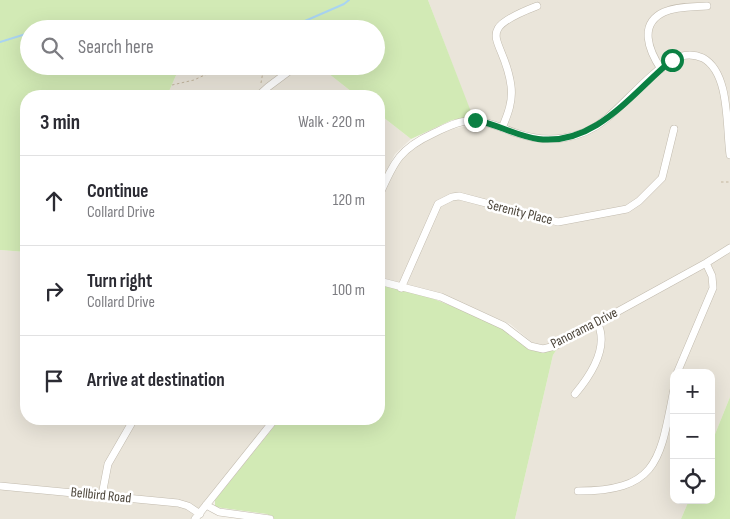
<!DOCTYPE html>
<html lang="en">
<head>
<meta charset="utf-8">
<style>
  body { margin:0; font-family:"Sofia Sans Condensed",sans-serif; background:#f7f7f7; color:#2b2b33 }
  .controls { position:absolute; right:15px; bottom:15px; display:grid; overflow:hidden; border-radius:10px; box-shadow:0 5px 20px #0002 }
  .controls button { width:45px; height:45px; display:grid; place-items:center; padding:0; border:0; border-bottom:1px solid #e1e1e2; background:#fff; color:#2b2b33; font:25px sans-serif }
  .stop { position:absolute; width:15px; height:15px; margin:-11px; border:4px solid #0b8043; border-radius:50%; background:#fff }
  .stop.end { background:#0b8043; border-color:#fff; box-shadow:0 1px 5px #0008 }
  .list { margin:0; padding:0; list-style:none }
  h2 { display:flex; justify-content:space-between; align-items:center; height:65px; margin:0; padding:0 20px; font-size:21px }
  h2 small { font-size:16px; font-weight:400; color:#7c7c81 }
  .list li { display:grid; grid-template-columns:32px 1fr auto; gap:15px; align-items:center; box-sizing:border-box; height:90px; padding:0 20px; border-top:1px solid #e1e1e2 }
  .list b { display:block; font-size:19px; white-space:nowrap }
  .list p { margin:0; font-size:16px; white-space:nowrap; color:#7c7c81 }
  .list em { font-size:16px; font-style:normal; color:#7c7c81 }
  .icon { flex:none; width:28px; height:28px; fill:none; stroke:currentColor; stroke-width:2; stroke-linecap:round; stroke-linejoin:round }
  .map { position:relative; flex:none; width:730px; height:519px; overflow:hidden }
  .search { position:absolute; background:#fff; box-shadow:0 5px 20px #0002; left:20px; top:20px; width:365px; height:55px; display:flex; align-items:center; gap:12px; box-sizing:border-box; padding:0 18px; border-radius:28px; color:#7c7c81; font-size:19px }
  .panel { position:absolute; background:#fff; box-shadow:0 5px 20px #0002; left:20px; top:90px; width:365px; height:335px; border-radius:20px }
  .map>svg:first-child { display:block }
</style>
</head>
<body>
<div class="map">
<svg width="730" height="519" viewBox="0 0 730 519">
  <rect width="100%" height="100%" fill="#f6f3ec"/>
  <path fill="#eae5da" d="M 428,0 L 730,0 L 730,397 L 711,444 L 711,373 L 674,373 L 674,500 L 689,500 L 681,519 L 515,519 L 553,355 L 559,346 L 561,338 L 546,345 L 534,344 L 510,324 L 444,295 L 379,277 L 379,205 L 392,173 L 404,155 L 420,144 L 449,130 L 475,124 Z
    M 193,66 L 319,66 L 357,96 L 167,96 L 177,73 Z
    M 379,114 L 411,139 L 395,154 L 379,186 Z
    M 0,250 L 26,252 L 26,419 L 270,419 L 191,519 L 0,519 Z"/>
  <path fill="#d2eab5" d="M 0,0 L 428,0 L 473,117 L 452,120 L 411,139 L 379,114 L 379,96 L 357,96 L 319,66 L 376,66 L 376,29 L 29,29 L 29,66 L 192,66 L 177,73 L 167,96 L 26,96 L 26,252 L 0,250 Z
    M 379,284 L 429,297 L 469,313 L 502,328 L 530,350 L 544,352 L 559,346 L 553,355 L 515,519 L 274,519 L 267,514 L 215,507 L 215,500 L 280,419 L 379,419 Z
    M 730,397 L 730,519 L 681,519 L 689,500 L 711,500 L 711,444 Z"/>
  <g fill="none" stroke-linecap="round" stroke-linejoin="round">
    <path stroke="#a9d4f2" stroke-width="2" d="M 53,29 L 62,27 L 74,29
      M 261,29 L 298,24 L 344,4 L 349,0
      M 0,42 L 29,33"/>
    <g stroke="#c2bbae" stroke-width="8">
      <path id="minor" d="M 661,69 C 649,51 638,24 664,12 C 677,6 694,7 707,6
        M 258,96 L 268,87 L 296,66
        M 502,128 C 508,114 513,101 511,86 C 505,37 469,32 537,6
        M 379,196 C 394,162 399,149 434,133 C 445,128 457,121 469,121 C 486,120 501,128 516,133 C 547,144 581,140 606,119 C 625,103 653,70 674,59 C 683,54 694,54 703,58 C 730,73 726,125 730,155
        M 379,281 L 441,297 L 504,326 L 530,346 L 543,349 L 555,346 L 706,263 L 730,248
        M 401,288 L 438,204 L 452,197 L 459,196 L 558,222 L 627,209 L 639,201 L 662,178 L 674,129
        M 677,373 L 713,288 L 712,276 L 706,263
        M 575,394 C 591,375 610,347 597,322
        M 0,486 L 178,503 L 188,506 L 200,514
        M 578,491 C 659,491 660,459 674,389
        M 102,495 L 108,464 L 134,419
        M 206,505 L 219,512 L 270,519
        M 195,519 L 275,419"/>
    </g>
    <path stroke="#c4b79f" stroke-width="1" stroke-dasharray="2.5 2.5" stroke-linecap="butt" d="M 261,83 L 264,66
      M 172,85 L 194,80 L 224,66
      M 721,182 L 730,182"/>
    <use href="#minor" stroke="#fff" stroke-width="7"/>
  </g>
  <g fill="none" stroke-linecap="round" stroke-linejoin="round">
    <path stroke="#0b8043" stroke-width="6" d="M 475,120 C 497,124 516,136 538,139 C 596,146 632,93 672,60"/>
  </g>
  <g text-anchor="middle" dominant-baseline="central" stroke-width="5" stroke-linejoin="round" paint-order="stroke">
    <g font-size="14" fill="#4b4439" stroke="#fff">
      <text transform="translate(520 212) rotate(14)">Serenity Place</text>
      <text transform="translate(584 328) rotate(-27)">Panorama Drive</text>
      <text transform="translate(101 495) rotate(6)">Bellbird Road</text>
    </g>
  </g>
</svg>
<div class="controls">
<button>+</button>
<button>−</button>
<button><svg class="icon" aria-label="locate" viewBox="0 0 24 24"><circle cx="12" cy="12" r="6"/><path d="M12 2v4M12 18v4M2 12h4M18 12h4"/></svg></button>
</div>
<div class="stop" style="left:672px;top:60px"></div>
<div class="stop end" style="left:475px;top:120px"></div>
<div class="search"><svg class="icon" aria-label="search" viewBox="0 0 24 24"><circle cx="10" cy="10" r="6"/><path d="M15 15l6 6"/></svg>Search here</div>
<section class="panel">
<h2>3 min<small>Walk · 220 m</small></h2>
<ul class="list">
<li><svg class="icon" aria-label="ahead" viewBox="0 0 24 24"><path d="M12 20V5M6 11l6-6 6 6"/></svg><div><b>Continue</b><p>Collard Drive</p></div><em>120 m</em></li>
<li><svg class="icon" aria-label="right" viewBox="0 0 24 24"><path d="M7 20v-9h11M14 6l5 5-5 5"/></svg><div><b>Turn right</b><p>Collard Drive</p></div><em>100 m</em></li>
<li><svg class="icon" aria-label="arrive" viewBox="0 0 24 24"><path d="M6 21V4h12l-3 4 3 4H6"/></svg><div><b>Arrive at destination</b></div></li>
</ul>
</section>
</div>
</body>
</html>
